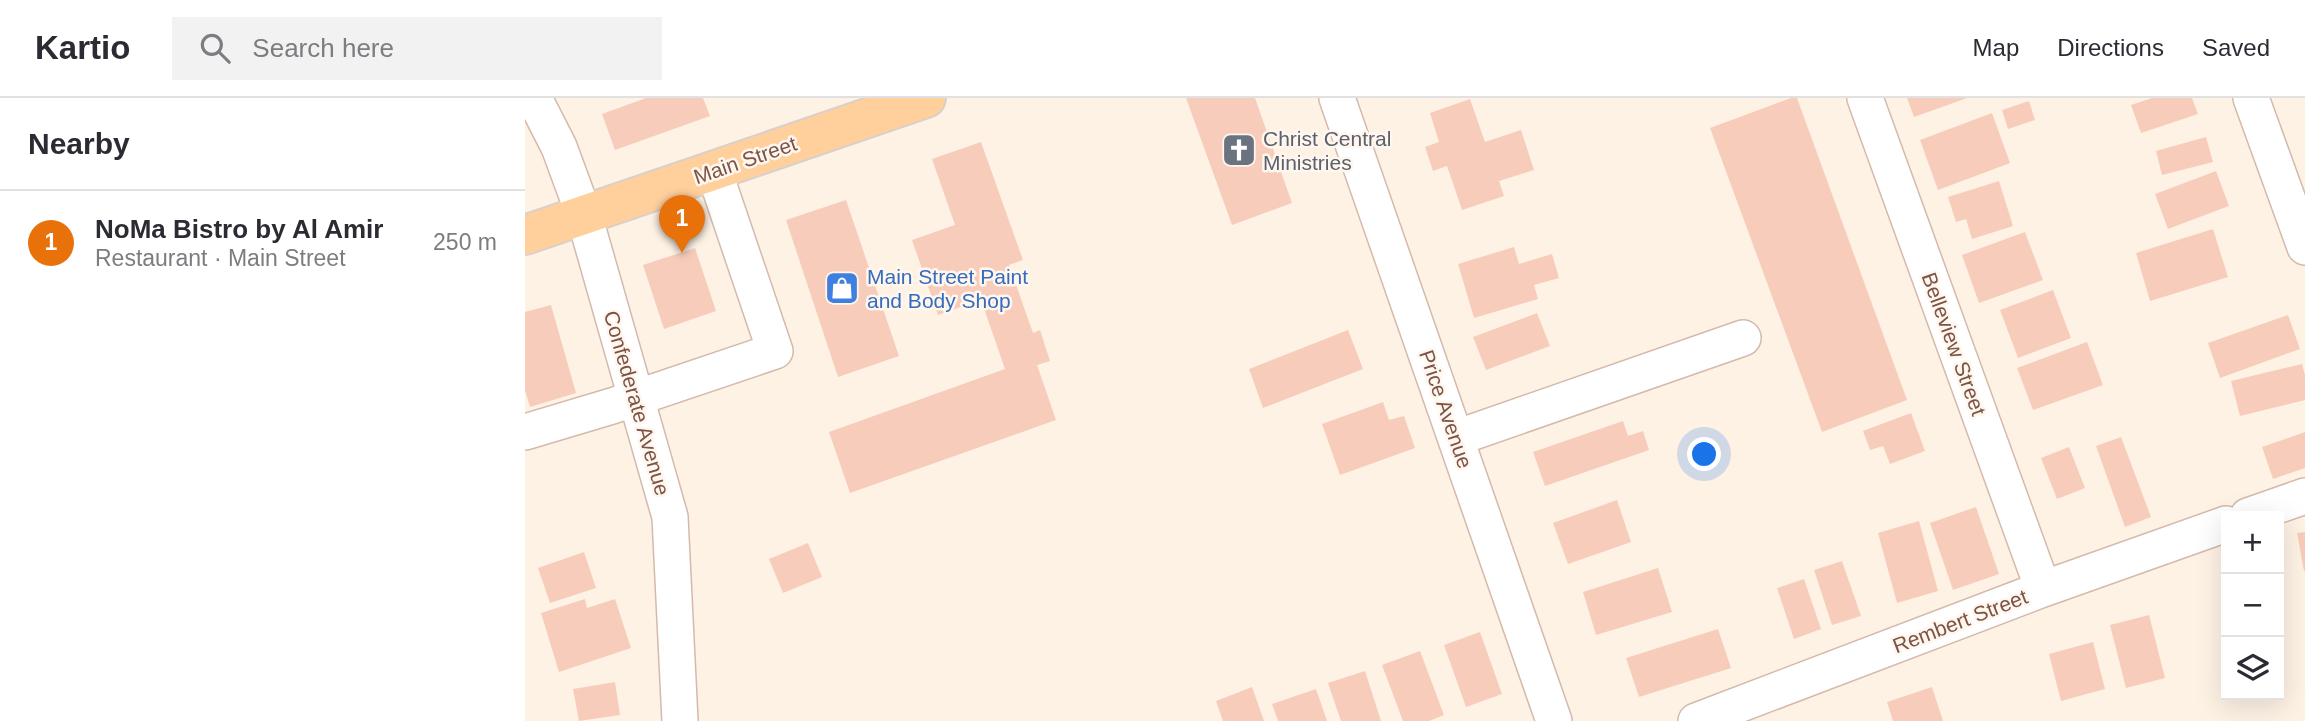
<!DOCTYPE html>
<html lang="en">
<head>
<meta charset="utf-8">
<style>
  body { margin:0; font-family:Helvetica,sans-serif; background:#f2f2f3; color:#2b2b33 }
  .controls { position:absolute; right:21px; bottom:21px; display:grid; overflow:hidden; border-radius:0px; box-shadow:0 7px 28px #0002 }
  .controls button { width:63px; height:63px; display:grid; place-items:center; padding:0; border:0; border-bottom:2px solid #e1e1e2; background:#fff; color:#2b2b33; font:35px sans-serif }
  .you { position:absolute; left:1180px; top:357px; width:24px; height:24px; margin:-18px; border:5px solid #fff; border-radius:50%; background:#1a73e8; box-shadow:0 0 0 10px #1a73e833 }
  .badge { display:grid; place-items:center; width:46px; height:46px; border-radius:50%; background:#ea580c; color:#fff; font-size:23px; font-weight:700 }
  .pin { position:absolute; translate:-50% -58px; filter:drop-shadow(0 2px 4px #0008) }
  .pin::after { content:''; position:absolute; top:37px; width:24px; height:21px; background:inherit; clip-path:polygon(0 0,100% 0,50% 100%) }
  .list { margin:0; padding:0; list-style:none }
  h2 { display:flex; justify-content:space-between; align-items:center; height:91px; margin:0; padding:0 28px; font-size:30px }
  h2 small { font-size:23px; font-weight:400; color:#7c7c81 }
  .list li { display:grid; grid-template-columns:46px 1fr auto; gap:21px; align-items:center; box-sizing:border-box; height:105px; padding:0 28px; border-top:2px solid #e1e1e2 }
  .list b { display:block; font-size:26px; white-space:nowrap }
  .list p { margin:0; font-size:23px; white-space:nowrap; color:#7c7c81 }
  .list em { font-size:23px; font-style:normal; color:#7c7c81 }
  .icon { flex:none; width:38px; height:38px; fill:none; stroke:currentColor; stroke-width:2; stroke-linecap:round; stroke-linejoin:round }
  .map { position:relative; flex:none; width:1780px; height:623px; overflow:hidden }
  header { display:flex; align-items:center; gap:42px; box-sizing:border-box; height:98px; padding:0 35px; background:#fff; border-bottom:2px solid #e1e1e2 }
  header strong { font-size:33px }
  nav { display:flex; gap:38px; margin-inline-start:auto; font-size:24px }
  .search { width:490px; height:63px; background:#f2f2f3; display:flex; align-items:center; gap:18px; box-sizing:border-box; padding:0 24px; border-radius:0px; color:#7c7c81; font-size:26px }
  main { display:flex }
  aside { flex:1; background:#fff }
  .map>svg:first-child { display:block }
</style>
</head>
<body>
<header>
<strong>Kartio</strong>
<div class="search"><svg class="icon" aria-label="search" viewBox="0 0 24 24"><circle cx="10" cy="10" r="6"/><path d="M15 15l6 6"/></svg>Search here</div>
<nav><a>Map</a><a>Directions</a><a>Saved</a></nav>
</header>
<main>
<aside>
<h2>Nearby<small></small></h2>
<ul class="list">
<li><span class="badge" style="background:#e8710a">1</span><div><b>NoMa Bistro by Al Amir</b><p>Restaurant · Main Street</p></div><em>250 m</em></li>
</ul>
</aside>
<div class="map">
<svg width="1780" height="623" viewBox="0 0 1780 623">
  <rect width="100%" height="100%" fill="#fef2e5"/>
  <path fill="#f7ccba" d="M 121,0 L 178,0 L 185,18 L 90,52 L 77,16 Z
    M 661,0 L 730,0 L 767,105 L 707,127 Z
    M 1266,0 L 1272,0 L 1382,302 L 1297,334 L 1185,30 Z
    M 1382,0 L 1442,0 L 1389,19 Z
    M 1627,0 L 1667,0 L 1673,16 L 1616,35 L 1606,7 Z
    M 945,1 L 960,44 L 996,32 L 1009,72 L 974,83 L 979,98 L 937,112 L 922,68 L 908,73 L 900,49 L 914,44 L 905,15 Z
    M 1504,3 L 1510,22 L 1483,31 L 1477,12 Z
    M 1467,15 L 1485,65 L 1413,92 L 1395,42 Z
    M 1681,39 L 1688,64 L 1637,77 L 1631,53 Z
    M 456,44 L 498,162 L 484,167 L 508,235 L 515,232 L 525,263 L 512,267 L 531,322 L 325,395 L 304,334 L 480,271 L 456,202 L 413,217 L 387,142 L 430,127 L 407,61 Z
    M 1691,73 L 1704,108 L 1643,131 L 1630,96 Z
    M 1474,83 L 1488,128 L 1447,141 L 1441,121 L 1431,124 L 1423,99 Z
    M 321,102 L 374,258 L 313,279 L 261,122 Z
    M 1688,131 L 1703,179 L 1625,203 L 1611,155 Z
    M 1500,134 L 1518,182 L 1454,205 L 1437,157 Z
    M 989,149 L 994,166 L 1027,156 L 1034,180 L 1009,187 L 1013,201 L 949,220 L 933,166 Z
    M 170,150 L 191,213 L 139,231 L 118,167 Z
    M 1528,192 L 1546,240 L 1493,260 L 1475,212 Z
    M 26,207 L 51,295 L 5,309 L 0,292 L 0,214 Z
    M 1012,215 L 1025,248 L 961,272 L 948,239 Z
    M 1763,217 L 1775,251 L 1695,280 L 1683,245 Z
    M 823,232 L 838,271 L 738,310 L 724,271 Z
    M 1562,244 L 1578,287 L 1508,312 L 1492,270 Z
    M 1777,266 L 1780,277 L 1780,302 L 1715,318 L 1706,283 Z
    M 858,304 L 864,322 L 879,318 L 890,350 L 815,377 L 797,326 Z
    M 1386,315 L 1400,353 L 1365,366 L 1358,348 L 1345,352 L 1338,333 Z
    M 1098,323 L 1103,338 L 1118,333 L 1124,352 L 1020,388 L 1008,354 Z
    M 1780,334 L 1780,370 L 1748,381 L 1737,349 Z
    M 1596,339 L 1626,419 L 1600,429 L 1571,348 Z
    M 1544,349 L 1560,390 L 1532,401 L 1516,360 Z
    M 1092,402 L 1106,444 L 1043,466 L 1028,425 Z
    M 1451,409 L 1474,476 L 1428,492 L 1405,425 Z
    M 1394,423 L 1413,493 L 1372,505 L 1353,435 Z
    M 1780,434 L 1780,473 L 1779,473 L 1772,435 Z
    M 283,445 L 297,479 L 258,495 L 244,461 Z
    M 59,454 L 71,490 L 25,505 L 13,470 Z
    M 1317,463 L 1336,518 L 1307,527 L 1289,472 Z
    M 1133,470 L 1147,514 L 1071,537 L 1058,494 Z
    M 1279,481 L 1296,531 L 1269,541 L 1252,490 Z
    M 60,501 L 62,510 L 90,501 L 106,550 L 34,574 L 16,515 Z
    M 1624,517 L 1640,580 L 1601,590 L 1585,527 Z
    M 1193,531 L 1206,570 L 1114,599 L 1101,560 Z
    M 955,534 L 977,596 L 941,609 L 919,547 Z
    M 1568,544 L 1580,591 L 1536,603 L 1524,556 Z
    M 895,553 L 919,617 L 904,623 L 878,623 L 857,567 Z
    M 840,573 L 856,623 L 816,623 L 803,585 Z
    M 90,584 L 95,617 L 54,623 L 48,591 Z
    M 727,589 L 739,623 L 698,623 L 691,603 Z
    M 1407,589 L 1418,623 L 1368,623 L 1362,604 Z
    M 791,591 L 802,623 L 753,623 L 747,606 Z"/>
  <g fill="none" stroke-linecap="round" stroke-linejoin="round">
    <g stroke="#d4baac" stroke-width="38">
      <path id="minor" d="M 9,0 L 34,49 L 59,117 L 145,419 L 155,623
        M 812,0 L 1029,623
        M 1340,0 L 1518,491
        M 1726,0 L 1780,149
        M 0,334 L 87,308 L 250,253 L 189,73
        M 931,340 L 1218,240
        M 1723,418 L 1780,398
        M 1171,623 L 1518,491 L 1701,426"/>
    </g>
    <g stroke="#dacfcb" stroke-width="42">
      <path id="major" d="M 0,137 L 401,0"/>
    </g>
    <use href="#minor" stroke="#fff" stroke-width="35"/>
    <use href="#major" stroke="#ffd09c" stroke-width="38"/>
  </g>
  <defs>
    <g id="church-square" transform="scale(1.75)"><rect x="-9" y="-9" width="18" height="18" rx="4" fill="#6b7280" stroke="#fff6ee"/><path d="M-1.2-6h2.4v3.5h3.3v2.4h-3.3V6h-2.4V-.1h-3.3v-2.4h3.3Z" fill="#fff"/></g>
    <g id="shop-square" transform="scale(1.75)"><rect x="-9" y="-9" width="18" height="18" rx="4" fill="#3f7fe0" stroke="#fff6ee"/><path d="M-5-2.5h2.3a2.7 3.5 0 0 1 5.4 0H5L5.5 6h-11ZM-1.5-2.5h3a1.5 2.3 0 0 0-3 0Z" fill="#fff"/></g>
  </defs>
  <g fill-rule="evenodd">
    <use href="#church-square" x="714" y="52"/>
    <use href="#shop-square" x="317" y="190"/>
  </g>
  <g text-anchor="middle" dominant-baseline="central" stroke-width="5" stroke-linejoin="round" paint-order="stroke">
    <g font-size="21" fill="#5b616d" stroke="#fff6ee" text-anchor="start">
      <text x="738" y="40">Christ Central<tspan x="738" dy="24">Ministries</tspan></text>
    </g>
    <g font-size="21" fill="#7b5447" stroke="#fff6ee">
      <text transform="translate(220 62) rotate(-19)">Main Street</text>
      <text transform="translate(1429 246) rotate(70)">Belleview Street</text>
      <text transform="translate(112 305) rotate(74)">Confederate Avenue</text>
      <text transform="translate(921 311) rotate(71)">Price Avenue</text>
      <text transform="translate(1435 523) rotate(-21)">Rembert Street</text>
    </g>
    <g font-size="21" fill="#366cbe" stroke="#fff6ee" text-anchor="start">
      <text x="342" y="178">Main Street Paint<tspan x="342" dy="24">and Body Shop</tspan></text>
    </g>
  </g>
</svg>
<div class="controls">
<button>+</button>
<button>−</button>
<button><svg class="icon" aria-label="layers" viewBox="0 0 24 24"><path d="M12 4l9 5-9 5-9-5zM3 14l9 5 9-5"/></svg></button>
</div>
<div class="you"></div>
<div class="pin badge" style="left:157px;top:155px;background:#e8710a">1</div>
</div>
</main>
</body>
</html>
